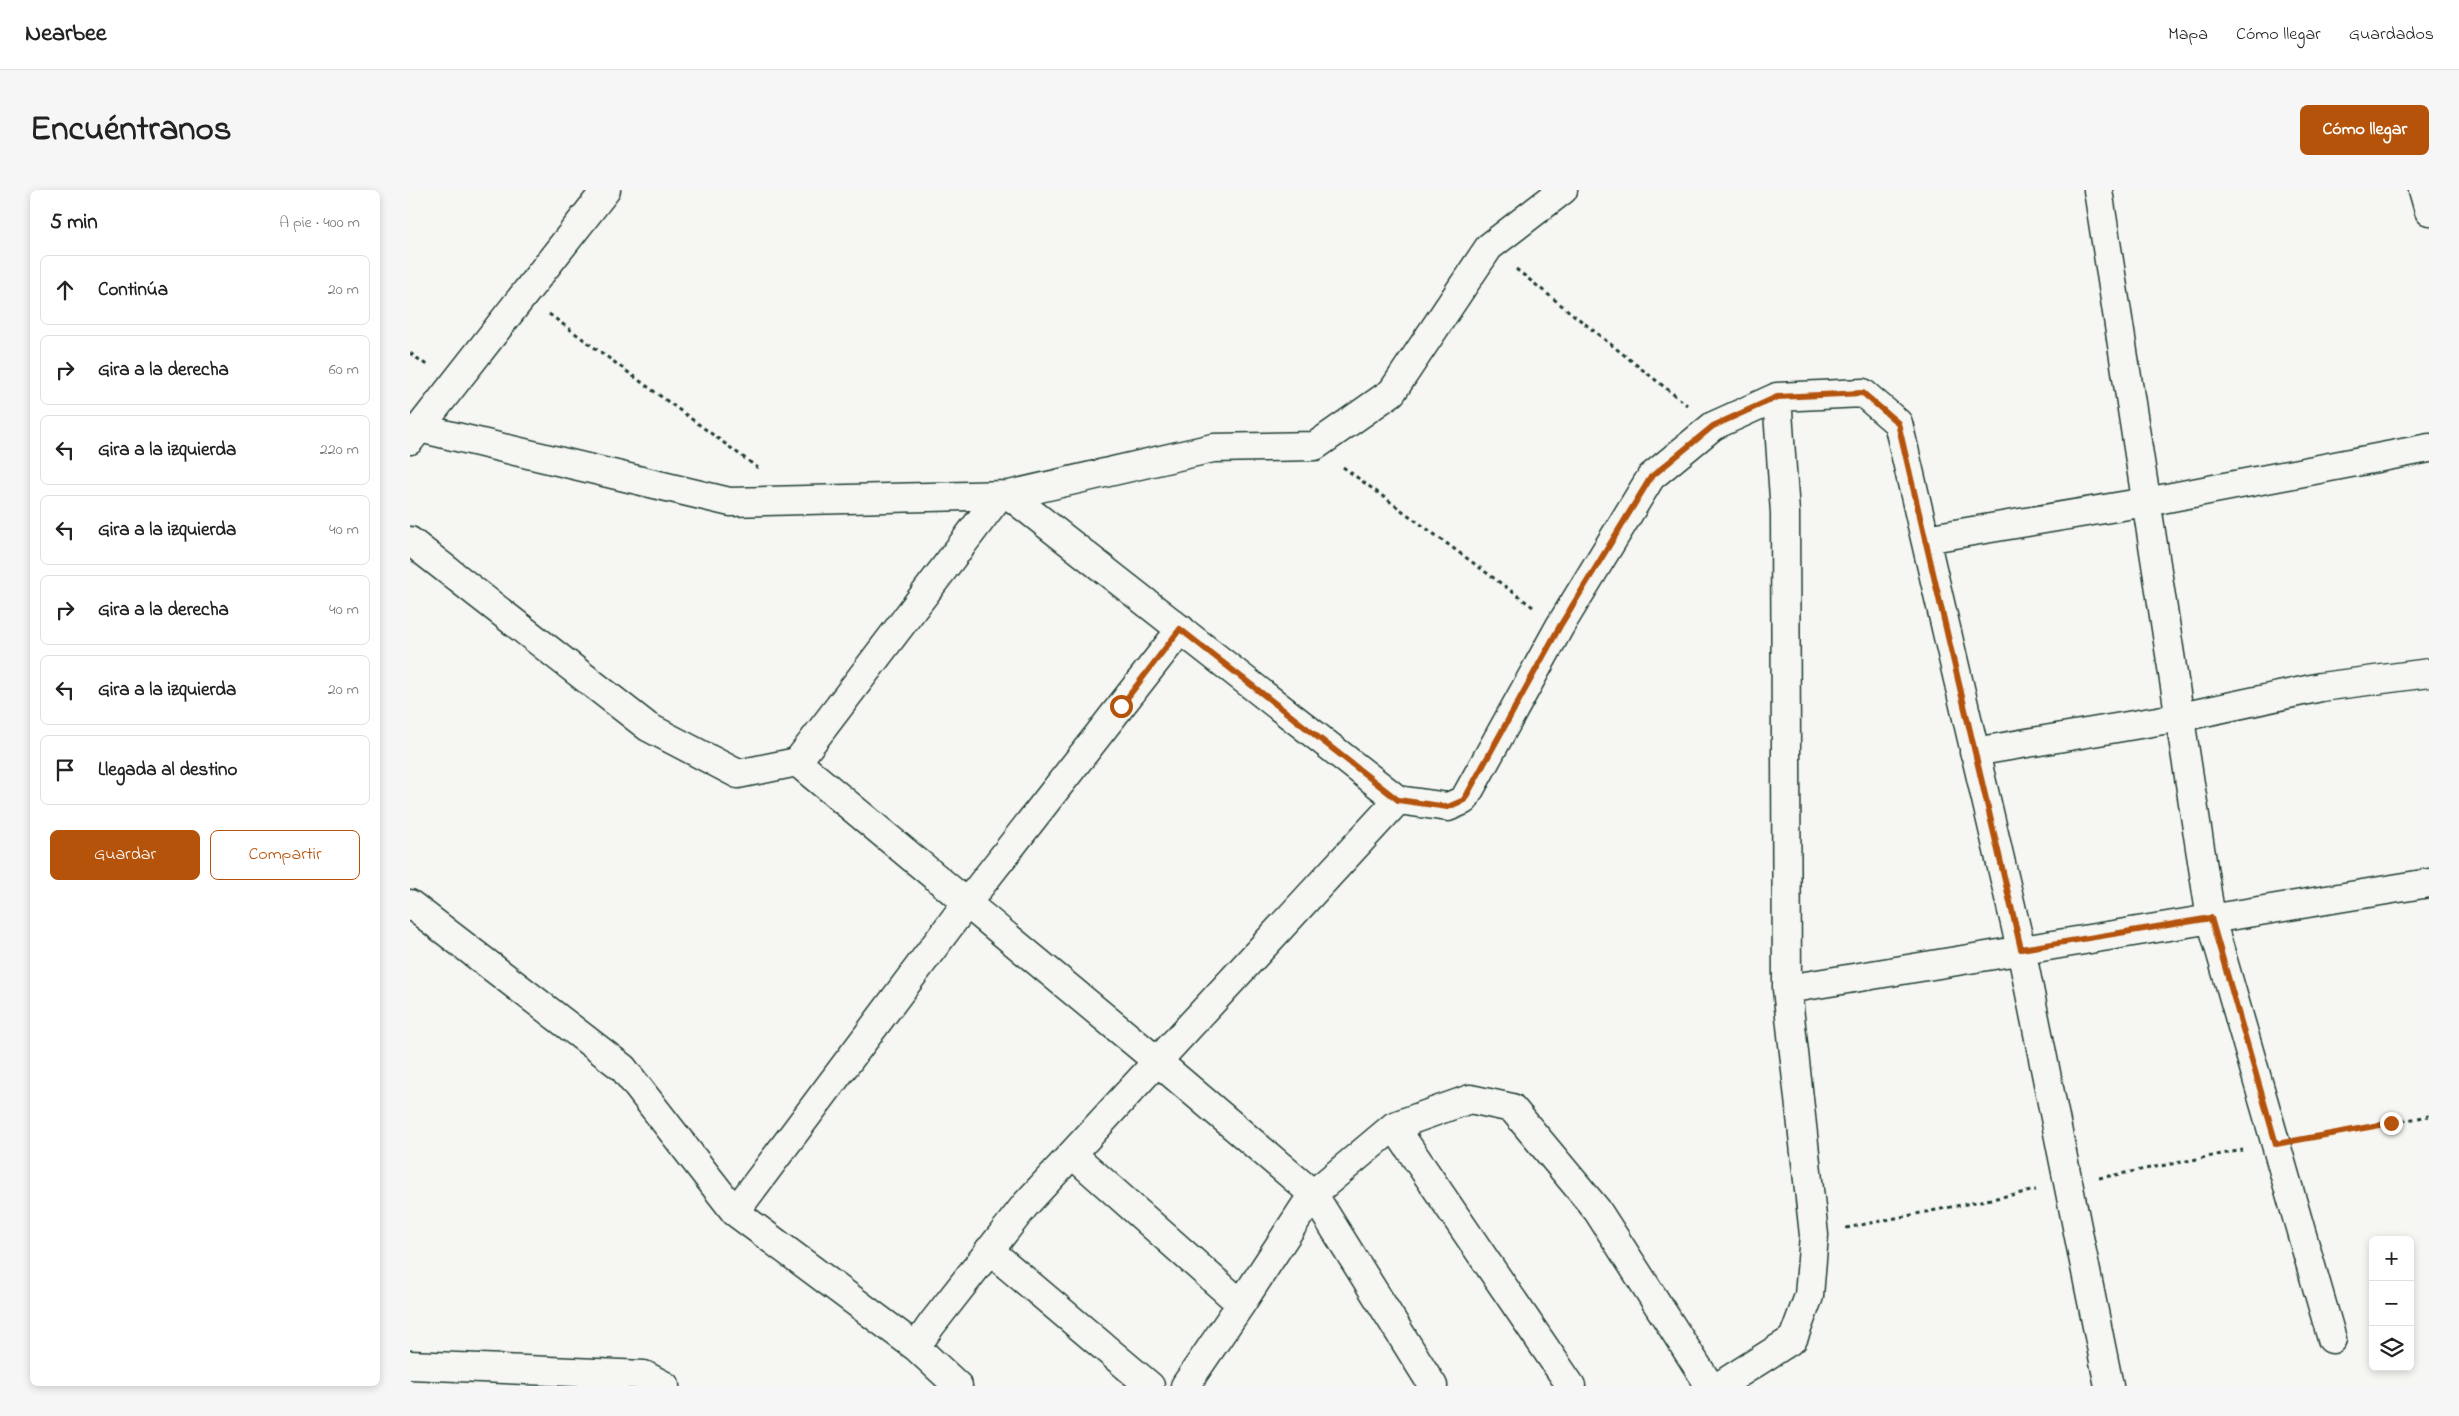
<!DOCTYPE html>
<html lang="es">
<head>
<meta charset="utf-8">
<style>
  body { margin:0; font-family:"Indie Flower",sans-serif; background:#f6f6f6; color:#222 }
  .controls { position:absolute; right:15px; bottom:15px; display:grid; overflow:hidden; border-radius:8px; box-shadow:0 2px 8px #0003 }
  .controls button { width:45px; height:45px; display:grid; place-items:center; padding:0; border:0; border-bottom:1px solid #e0e0e0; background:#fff; color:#222; font:25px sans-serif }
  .stop { position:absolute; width:15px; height:15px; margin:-11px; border:4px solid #b45309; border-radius:50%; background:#fff }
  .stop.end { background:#b45309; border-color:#fff; box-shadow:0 1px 5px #0008 }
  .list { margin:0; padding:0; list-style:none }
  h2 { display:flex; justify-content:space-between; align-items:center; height:65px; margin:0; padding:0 20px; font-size:21px }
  h2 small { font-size:16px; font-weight:400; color:#767676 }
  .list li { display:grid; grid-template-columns:32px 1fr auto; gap:15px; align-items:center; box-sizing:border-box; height:70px; margin:0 10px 10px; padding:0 10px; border:1px solid #e0e0e0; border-radius:8px }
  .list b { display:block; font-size:19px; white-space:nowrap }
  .list em { font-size:16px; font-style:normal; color:#767676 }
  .actions { display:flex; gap:10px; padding:15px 20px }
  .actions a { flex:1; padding:11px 0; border:1px solid #b45309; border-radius:8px; text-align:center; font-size:18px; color:#b45309 }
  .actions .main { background:#b45309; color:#fff }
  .icon { flex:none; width:28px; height:28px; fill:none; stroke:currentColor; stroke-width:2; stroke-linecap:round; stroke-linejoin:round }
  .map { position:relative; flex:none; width:2019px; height:1196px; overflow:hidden; border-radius:8px }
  header { display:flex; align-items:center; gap:30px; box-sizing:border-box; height:70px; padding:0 25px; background:#fff; border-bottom:1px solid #e0e0e0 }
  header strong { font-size:24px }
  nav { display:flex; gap:28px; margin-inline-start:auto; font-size:18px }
  .intro { display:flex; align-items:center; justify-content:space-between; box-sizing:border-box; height:120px; padding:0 30px }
  h1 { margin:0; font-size:35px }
  .button { padding:12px 22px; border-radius:8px; background:#b45309; color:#fff; font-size:18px; font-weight:700 }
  main { display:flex; gap:30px; padding:0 30px }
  aside { flex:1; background:#fff; border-radius:8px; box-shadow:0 2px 8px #0003 }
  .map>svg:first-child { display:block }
</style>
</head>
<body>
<header>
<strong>Nearbee</strong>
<nav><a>Mapa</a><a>Cómo llegar</a><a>Guardados</a></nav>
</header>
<div class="intro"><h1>Encuéntranos</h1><a class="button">Cómo llegar</a></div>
<main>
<aside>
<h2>5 min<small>A pie · 400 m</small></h2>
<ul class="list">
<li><svg class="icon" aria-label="ahead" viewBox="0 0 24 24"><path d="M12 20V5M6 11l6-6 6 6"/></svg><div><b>Continúa</b></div><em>20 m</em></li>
<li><svg class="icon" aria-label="right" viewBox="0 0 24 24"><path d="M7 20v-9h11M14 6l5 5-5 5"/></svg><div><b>Gira a la derecha</b></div><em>60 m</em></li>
<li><svg class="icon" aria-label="left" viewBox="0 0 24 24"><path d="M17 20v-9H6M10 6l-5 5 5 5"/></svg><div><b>Gira a la izquierda</b></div><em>220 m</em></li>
<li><svg class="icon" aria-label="left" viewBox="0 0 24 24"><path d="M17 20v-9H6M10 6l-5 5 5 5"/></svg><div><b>Gira a la izquierda</b></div><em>40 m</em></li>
<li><svg class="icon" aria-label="right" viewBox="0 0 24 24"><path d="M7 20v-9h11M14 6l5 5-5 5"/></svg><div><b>Gira a la derecha</b></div><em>40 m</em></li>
<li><svg class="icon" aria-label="left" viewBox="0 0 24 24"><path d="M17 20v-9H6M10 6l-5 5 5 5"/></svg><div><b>Gira a la izquierda</b></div><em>20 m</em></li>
<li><svg class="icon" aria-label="arrive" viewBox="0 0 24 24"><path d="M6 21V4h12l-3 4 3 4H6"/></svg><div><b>Llegada al destino</b></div></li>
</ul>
<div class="actions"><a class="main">Guardar</a><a>Compartir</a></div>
</aside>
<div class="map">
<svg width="2019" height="1196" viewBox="0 0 2019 1196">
  <rect width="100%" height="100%" fill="#f6f6f2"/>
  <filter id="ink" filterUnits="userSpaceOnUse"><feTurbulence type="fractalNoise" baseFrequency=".02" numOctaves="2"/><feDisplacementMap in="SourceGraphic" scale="10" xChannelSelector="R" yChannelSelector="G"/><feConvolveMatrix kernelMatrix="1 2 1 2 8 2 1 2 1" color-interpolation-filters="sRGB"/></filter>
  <g filter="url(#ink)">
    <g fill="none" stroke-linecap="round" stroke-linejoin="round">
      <g stroke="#1f3d34" stroke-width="31">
        <path id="street" d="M 1688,0 L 1801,729 L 1922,1149
          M 2013,0 L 2019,21
          M 9,238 L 320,312 L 599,305 L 803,258 L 905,256 L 982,202 L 1079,57 L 1153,0
          M 0,250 L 196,0
          M 599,305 L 988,610 L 1038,617 L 1054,610 L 1150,436 L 1241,287 L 1303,236 L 1367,207 L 1453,203 L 1488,233 L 1611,759 L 1699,1196
          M 1515,349 L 1736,312 L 2019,258
          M 0,351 L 238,537 L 328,584 L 387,572 L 747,871 L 903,1004 L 1023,1196
          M 1564,562 L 1771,527 L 1911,497 L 2019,483
          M 387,572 L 589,306
          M 0,714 L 213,878 L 325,1022 L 506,1157 L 548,1196
          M 1377,799 L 2019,693
          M 984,936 L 1161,1196
          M 662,964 L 831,1114
          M 325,1022 L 556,714 L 771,439
          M 579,1060 L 740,1196
          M 506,1157 L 522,1134 L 616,1014 L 988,610
          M 0,1175 L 234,1185 L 255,1196
          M 775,1196 L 831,1114 L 903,1004 L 984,936 L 1060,909 L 1102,918 L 1187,1020 L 1300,1196
          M 1309,1196 L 1383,1149 L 1399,1106 L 1404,1045 L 1377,799 L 1375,323 L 1367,207"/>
      </g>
      <path stroke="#1f3d34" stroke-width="3" stroke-dasharray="4 4" stroke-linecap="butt" d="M 1106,79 L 1277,215
        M 139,124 L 348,278
        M 0,163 L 18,176
        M 933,277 L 1123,417
        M 1898,948 L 2019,926
        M 1689,988 L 1833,960
        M 1436,1038 L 1626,1000"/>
      <use href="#street" stroke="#f6f6f2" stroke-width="28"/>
    </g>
  </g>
  <g fill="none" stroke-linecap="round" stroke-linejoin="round" filter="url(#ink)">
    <path stroke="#b45309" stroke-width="6" d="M 711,516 L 770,439 L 988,610 L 1038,617 L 1054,610 L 1150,436 L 1241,287 L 1303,236 L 1367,207 L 1453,203 L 1488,233 L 1611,759 L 1801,728 L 1866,954 L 1981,933"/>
  </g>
</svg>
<div class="controls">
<button>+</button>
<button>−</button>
<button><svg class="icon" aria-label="layers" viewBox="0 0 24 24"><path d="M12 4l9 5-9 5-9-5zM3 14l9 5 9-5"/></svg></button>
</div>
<div class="stop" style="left:711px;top:516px"></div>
<div class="stop end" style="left:1981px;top:933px"></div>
</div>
</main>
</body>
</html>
